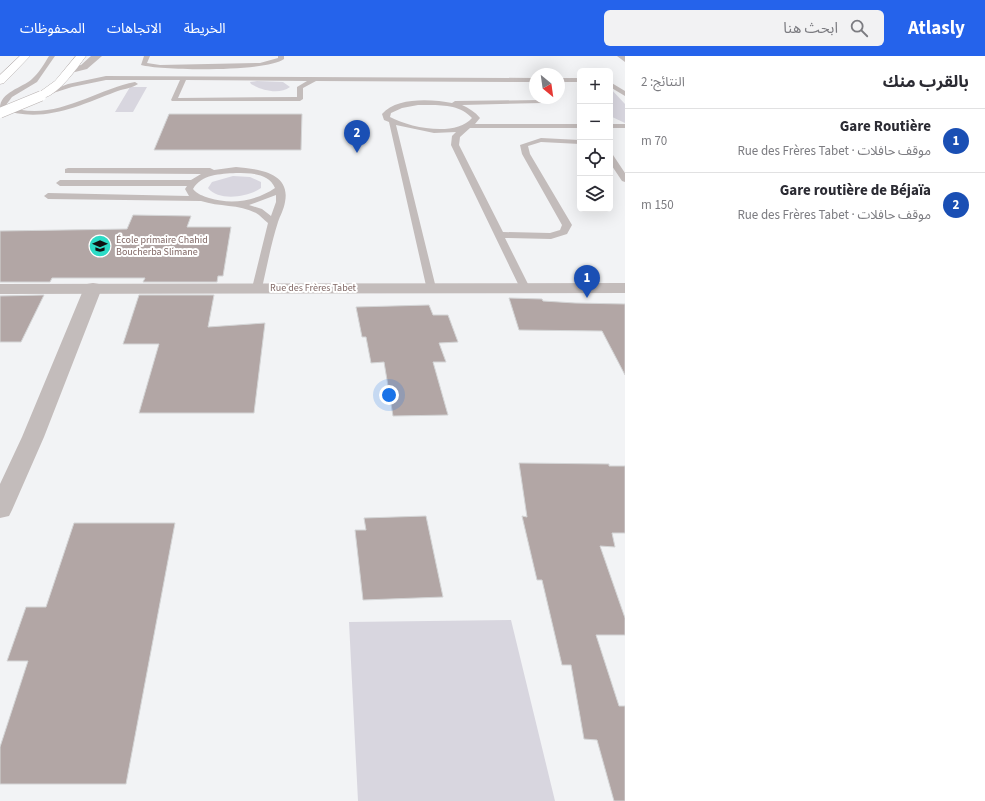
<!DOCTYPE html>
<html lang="ar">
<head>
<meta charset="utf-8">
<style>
  body { margin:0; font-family:"Source Sans 3","Noto Sans Arabic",sans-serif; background:#f2f2f3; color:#2b2b33; direction:rtl }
  .controls { position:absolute; right:12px; top:12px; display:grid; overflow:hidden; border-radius:6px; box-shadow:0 4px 16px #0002 }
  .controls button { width:36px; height:36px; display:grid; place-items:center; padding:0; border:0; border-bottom:1px solid #e1e1e2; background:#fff; color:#2b2b33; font:20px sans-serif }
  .compass { position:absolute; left:529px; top:12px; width:36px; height:36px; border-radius:50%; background:#fff; box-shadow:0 4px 16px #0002; rotate:151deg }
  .you { position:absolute; left:389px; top:339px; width:14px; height:14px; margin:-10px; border:3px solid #fff; border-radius:50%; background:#1a73e8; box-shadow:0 0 0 6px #1a73e833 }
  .badge { display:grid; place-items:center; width:26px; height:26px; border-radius:50%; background:#2563eb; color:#fff; font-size:13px; font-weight:700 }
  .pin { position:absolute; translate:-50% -33px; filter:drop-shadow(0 1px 2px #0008) }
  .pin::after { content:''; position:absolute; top:21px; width:14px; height:12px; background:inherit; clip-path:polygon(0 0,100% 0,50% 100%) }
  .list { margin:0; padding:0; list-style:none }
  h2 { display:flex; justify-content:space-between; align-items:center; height:52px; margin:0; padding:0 16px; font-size:17px }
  h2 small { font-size:13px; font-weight:400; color:#7c7c81 }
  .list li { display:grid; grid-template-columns:26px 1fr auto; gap:12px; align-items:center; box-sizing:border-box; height:64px; padding:0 16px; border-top:1px solid #e1e1e2 }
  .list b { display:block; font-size:15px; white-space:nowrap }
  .list p { margin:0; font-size:13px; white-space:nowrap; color:#7c7c81 }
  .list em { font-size:13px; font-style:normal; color:#7c7c81 }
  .icon { flex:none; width:22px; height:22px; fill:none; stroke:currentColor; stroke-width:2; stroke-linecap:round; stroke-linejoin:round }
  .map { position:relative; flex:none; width:625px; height:745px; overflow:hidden; direction:ltr }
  header { display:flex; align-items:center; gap:24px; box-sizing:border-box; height:56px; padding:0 20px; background:#2563eb; color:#fff }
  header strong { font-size:19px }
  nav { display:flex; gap:22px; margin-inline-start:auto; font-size:14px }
  .search { width:280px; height:36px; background:#f2f2f3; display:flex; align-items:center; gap:10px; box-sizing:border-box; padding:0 14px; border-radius:6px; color:#7c7c81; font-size:15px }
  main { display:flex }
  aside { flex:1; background:#fff }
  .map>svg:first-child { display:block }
</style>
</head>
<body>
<header>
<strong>Atlasly</strong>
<div class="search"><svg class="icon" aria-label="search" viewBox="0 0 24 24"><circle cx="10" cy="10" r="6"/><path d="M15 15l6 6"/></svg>ابحث هنا</div>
<nav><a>الخريطة</a><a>الاتجاهات</a><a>المحفوظات</a></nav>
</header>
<main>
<aside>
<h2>بالقرب منك<small>النتائج: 2</small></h2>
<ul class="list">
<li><span class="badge" style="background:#1a4fb4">1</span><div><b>Gare Routière</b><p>موقف حافلات · Rue des Frères Tabet</p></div><em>70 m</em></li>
<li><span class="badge" style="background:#1a4fb4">2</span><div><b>Gare routière de Béjaïa</b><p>موقف حافلات · Rue des Frères Tabet</p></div><em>150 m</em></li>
</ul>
</aside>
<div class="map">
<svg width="625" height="745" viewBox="0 0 625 745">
  <rect width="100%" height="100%" fill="#f2f3f5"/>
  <path fill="#d8d6df" d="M 257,25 L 283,26 L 290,31 C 279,39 261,34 251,28 L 250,26 Z
    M 130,31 L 147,31 L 133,56 L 115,56 Z
    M 610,32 L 625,48 L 625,67 L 610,60 Z
    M 233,120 L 250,121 L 261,126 L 261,132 C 249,141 219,146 208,132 L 212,126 Z
    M 511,564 L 555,745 L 358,745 L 349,566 Z"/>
  <path fill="#b2a6a5" stroke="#d4d5d6" d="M 169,58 L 302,58 L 301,94 L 154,94 Z
    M 133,159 L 191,160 L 187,171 L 231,171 L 223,220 L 218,220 L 217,226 L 143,226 L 145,222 L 52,222 L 50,226 L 0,226 L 0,175 L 127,173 Z
    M 44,239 L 21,286 L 0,286 L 0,240 Z
    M 139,239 L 214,239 L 208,271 L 265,267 L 254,357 L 139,357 L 159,288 L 123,288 Z
    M 509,242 L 542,243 L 543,245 L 575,247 L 625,248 L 625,319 L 602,275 L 519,274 Z
    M 429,249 L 433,259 L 448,259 L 458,286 L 439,287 L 446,306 L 433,306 L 448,359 L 393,360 L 384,306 L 371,307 L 366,281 L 362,281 L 356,251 Z
    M 519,407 L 609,408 L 609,410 L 625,410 L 625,477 L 612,477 L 615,491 L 600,490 L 625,562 L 625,579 L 596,579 L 619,650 L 625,650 L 625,745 L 614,745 L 597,684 L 584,683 L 571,609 L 562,609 L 542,524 L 537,524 L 522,460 L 527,461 Z
    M 426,460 L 443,541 L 363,544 L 355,474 L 366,474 L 364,462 Z
    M 74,467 L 175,467 L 126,728 L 0,728 L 0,691 L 28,605 L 7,605 L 26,551 L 46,551 Z"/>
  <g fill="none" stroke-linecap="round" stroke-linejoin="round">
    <g stroke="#b8b2b1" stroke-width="1">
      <path id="trunk" d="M 20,0 L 30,0 L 4,27 L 0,28 L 0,19 Z
        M 76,0 L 86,0 C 77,12 54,46 37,42 L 36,40 L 37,38 L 55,25 Z"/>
    </g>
    <path fill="#c3bcbb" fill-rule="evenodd" d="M 49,0 L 55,0 L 37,26 L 12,41 L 6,49 C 50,69 93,34 135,26 L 138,28 C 133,32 122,33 115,36 C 79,50 39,69 0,52 C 0,36 22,32 32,23 C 39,17 44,8 49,0 Z
      M 144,0 L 150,0 L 147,7 L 160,9 L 260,7 L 278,2 L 278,0 L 284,0 L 284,3 C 267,16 164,15 141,9 Z
      M 106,20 L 535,22 L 535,26 L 316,25 L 303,32 L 303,43 L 300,45 L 172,45 L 171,44 L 180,24 L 106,24 L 72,31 L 50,38 L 47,36 L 68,28 ZM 186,24 L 307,25 L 297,31 L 297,41 L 178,42 Z
      M 559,22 L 580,22 L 580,26 L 559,26 Z
      M 610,26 L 625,35 L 625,40 L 610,31 Z
      M 540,44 L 542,45 L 542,47 L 462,49 C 469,52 475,56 480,62 L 475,68 L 580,68 L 580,72 L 470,72 L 460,81 L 459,89 L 503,176 L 550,177 L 560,174 L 562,169 L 522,98 L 520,89 L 541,82 L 580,84 L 580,88 L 541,86 L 528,90 L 530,98 L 572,169 L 567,178 L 551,183 L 505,182 L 530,232 L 525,235 L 520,232 L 451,89 L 452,80 L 456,76 L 434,77 L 396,69 L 436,232 L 435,234 L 427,234 L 389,66 L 384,64 L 382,58 C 396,41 432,43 452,47 L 455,45 ZM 418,49 C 436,49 459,47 472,62 C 456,81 410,72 390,61 L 391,57 L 402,52 Z
      M 610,68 L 625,68 L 625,72 L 610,72 Z
      M 610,99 L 613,99 L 625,117 L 625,126 L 622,125 L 610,107 Z
      M 236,111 C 257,113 291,116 285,146 C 284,153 280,160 278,166 C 271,188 267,210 262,232 L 257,235 L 252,232 L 268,167 C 264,164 260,159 256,157 C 239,148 219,151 201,145 L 48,143 L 44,140 L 48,137 L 189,140 L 185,133 L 187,130 L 60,130 L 56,127 L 60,124 L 191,124 L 201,118 L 65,117 L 65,113 L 68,112 L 210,112 L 214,114 ZM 236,117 C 250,117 269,117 275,132 C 256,145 232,149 209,142 C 203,140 197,138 193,133 C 202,118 220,118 236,117 ZM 276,139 L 276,146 L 271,160 L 262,153 L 249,149 Z"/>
    <path fill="#c3bcbb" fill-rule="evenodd" d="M 617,0 L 625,0 L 625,6 Z
      M 93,227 L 99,228 L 102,232 L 44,381 L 12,454 L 9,460 L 0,462 L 0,428 L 22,381 L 84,232 L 87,228 Z"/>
    <path fill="#c3bcbb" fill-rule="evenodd" d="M 91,0 L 102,0 L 87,13 L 71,17 L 66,14 L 68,12 L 81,9 Z
      M 625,227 L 625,237 L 0,238 L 0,228 Z"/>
    <use href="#trunk" fill="#fff" fill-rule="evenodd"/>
    <g stroke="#b8b2b1" stroke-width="11" stroke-linecap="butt">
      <path id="trunk-bridge" d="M 0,57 L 41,40"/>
    </g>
    <use href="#trunk-bridge" stroke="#fff" stroke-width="10"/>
  </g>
  <defs>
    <g id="school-disc" transform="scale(1.15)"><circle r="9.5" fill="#2cdbc6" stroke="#fff"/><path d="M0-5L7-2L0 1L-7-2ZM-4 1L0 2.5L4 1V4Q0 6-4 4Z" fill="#111"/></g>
  </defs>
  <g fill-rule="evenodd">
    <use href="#school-disc" x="100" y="190"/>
  </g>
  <g text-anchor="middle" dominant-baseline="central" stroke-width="4" stroke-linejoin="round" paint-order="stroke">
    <g font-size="10" fill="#816865" stroke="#fff" text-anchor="start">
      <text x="116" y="184">École primaire Chahid<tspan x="116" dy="12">Boucherba Slimane</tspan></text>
    </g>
    <g font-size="10" fill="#816865" stroke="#fff">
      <text x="313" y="232">Rue des Frères Tabet</text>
    </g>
  </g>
</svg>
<div class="controls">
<button>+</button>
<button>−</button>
<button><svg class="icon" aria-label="locate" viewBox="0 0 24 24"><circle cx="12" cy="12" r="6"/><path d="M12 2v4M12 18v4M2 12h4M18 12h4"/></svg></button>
<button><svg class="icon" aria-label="layers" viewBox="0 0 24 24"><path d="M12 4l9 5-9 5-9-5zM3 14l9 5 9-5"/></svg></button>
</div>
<svg class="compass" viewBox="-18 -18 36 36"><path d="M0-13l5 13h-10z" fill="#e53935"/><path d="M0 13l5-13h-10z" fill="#7c7c81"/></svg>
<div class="you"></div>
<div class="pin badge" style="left:587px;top:242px;background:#1a4fb4">1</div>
<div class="pin badge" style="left:357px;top:97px;background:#1a4fb4">2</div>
</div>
</main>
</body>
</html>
